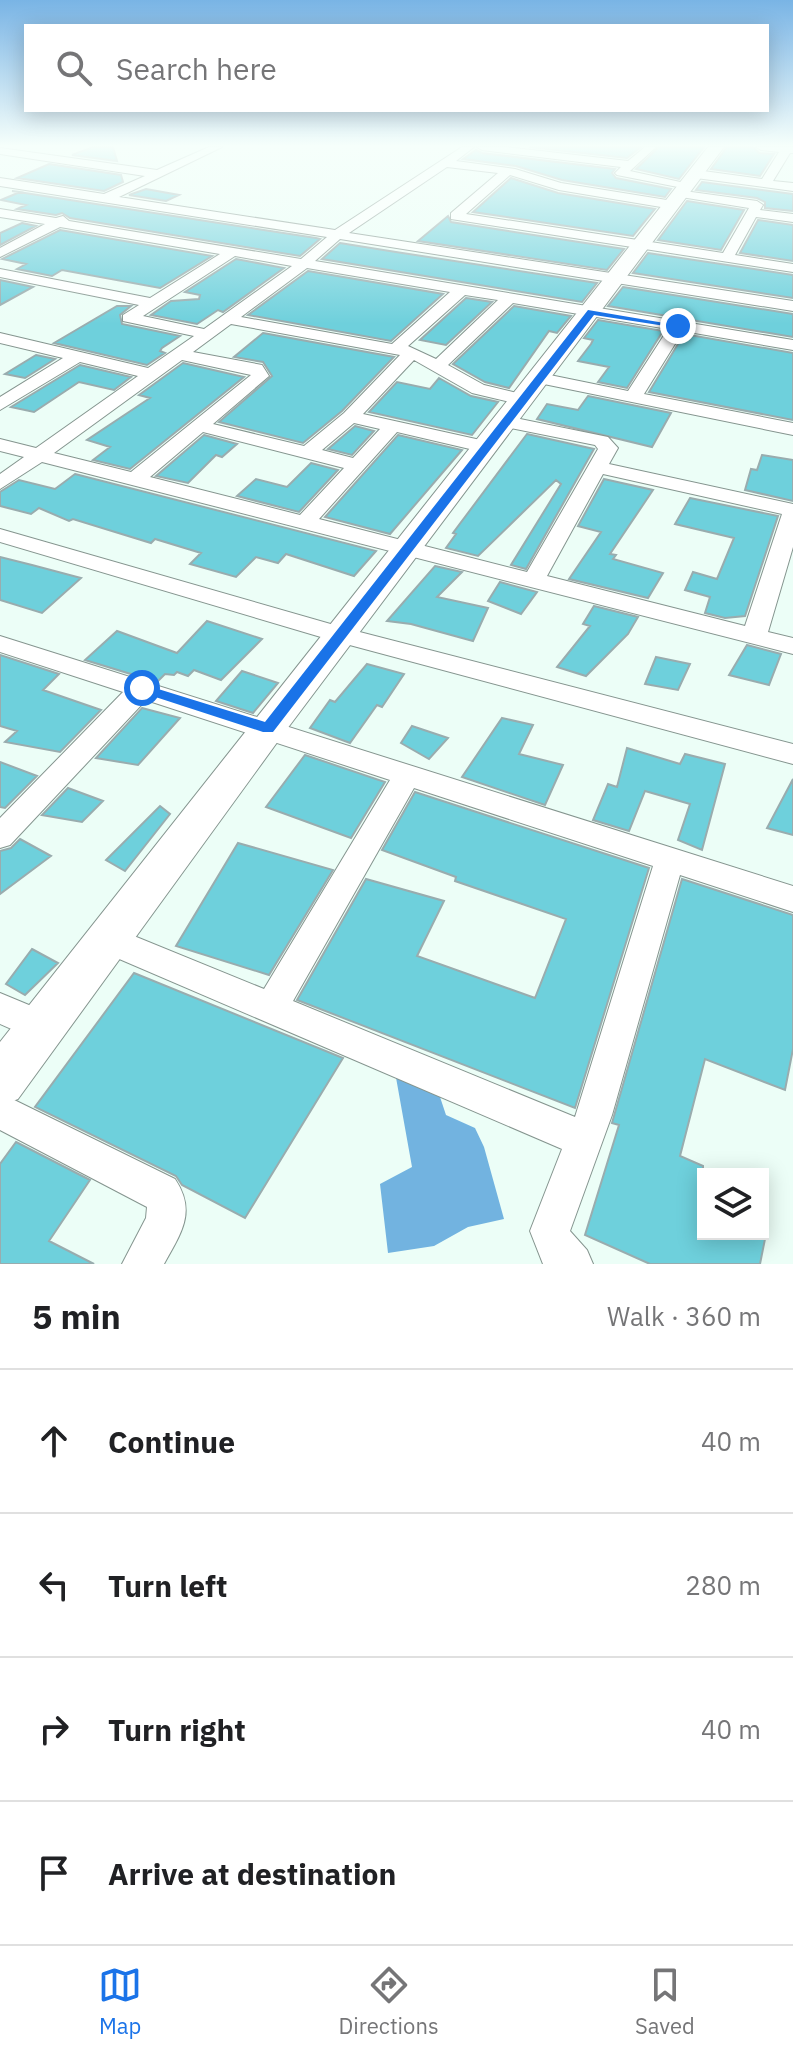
<!DOCTYPE html>
<html lang="en">
<head>
<meta charset="utf-8">
<style>
  body { margin:0; font-family:"IBM Plex Sans",sans-serif; background:#f6f6f6; color:#202124 }
  .controls { position:absolute; right:24px; bottom:24px; display:grid; overflow:hidden; border-radius:0px; box-shadow:0 4px 20px #0003 }
  .controls button { width:72px; height:72px; display:grid; place-items:center; padding:0; border:0; border-bottom:2px solid #e0e0e0; background:#fff; color:#202124; font:40px sans-serif }
  .stop { position:absolute; width:24px; height:24px; margin:-18px; border:6px solid #1a73e8; border-radius:50%; background:#fff }
  .stop.end { background:#1a73e8; border-color:#fff; box-shadow:0 2px 8px #0008 }
  .list { margin:0; padding:0; list-style:none }
  h2 { display:flex; justify-content:space-between; align-items:center; height:104px; margin:0; padding:0 32px; font-size:34px }
  h2 small { font-size:26px; font-weight:400; color:#757577 }
  .list li { display:grid; grid-template-columns:52px 1fr auto; gap:24px; align-items:center; box-sizing:border-box; height:144px; padding:0 32px; border-top:2px solid #e0e0e0 }
  .list b { display:block; font-size:30px; white-space:nowrap }
  .list em { font-size:26px; font-style:normal; color:#757577 }
  .icon { flex:none; width:44px; height:44px; fill:none; stroke:currentColor; stroke-width:2; stroke-linecap:round; stroke-linejoin:round }
  .map { position:relative; flex:none; width:793px; height:1264px; overflow:hidden }
  .search { position:absolute; background:#fff; box-shadow:0 4px 20px #0003; left:24px; right:24px; top:24px; height:88px; display:flex; align-items:center; gap:20px; box-sizing:border-box; padding:0 28px; border-radius:0px; color:#757577; font-size:30px }
  .sheet { height:680px; background:#fff }
  nav { display:flex; justify-content:space-around; align-items:center; box-sizing:border-box; height:112px; border-top:2px solid #e0e0e0; background:#fff; font-size:22px; color:#757577 }
  nav a { display:grid; justify-items:center; gap:4px }
  nav .on { color:#1a73e8 }
  .map>svg:first-child { display:block }
</style>
</head>
<body>
<div class="map">
<svg width="793" height="1264" viewBox="0 0 793 1264">
  <rect width="100%" height="100%" fill="#ecfef7"/>
  <path fill="#72b3e0" d="M 395,1072 L 435,1082 L 446,1115 L 475,1128 L 484,1147 L 504,1219 L 468,1227 L 434,1246 L 388,1253 L 380,1184 L 412,1167 Z"/>
  <path fill="#6ed0dc" stroke="#99acae" stroke-width="2" d="M 93,147 L 113,147 L 117,161 L 72,155 Z
    M 529,147 L 641,147 L 627,158 Z
    M 659,147 L 704,147 L 679,179 L 636,169 Z
    M 727,147 L 753,147 L 759,153 L 774,154 L 760,176 L 711,169 Z
    M 476,150 L 482,153 L 615,169 L 612,173 L 616,178 L 671,189 L 665,197 L 562,180 L 516,166 L 463,159 Z
    M 49,164 L 121,175 L 123,182 L 104,191 L 17,178 Z
    M 511,178 L 558,193 L 655,209 L 633,236 L 473,212 Z
    M 702,182 L 793,194 L 793,211 L 765,208 L 765,202 L 757,198 L 696,190 Z
    M 146,189 L 179,195 L 166,201 L 129,195 Z
    M 12,191 L 316,238 L 320,239 L 300,256 L 70,218 L 62,213 L 56,215 L 17,209 L 26,205 L 1,200 L 20,192 Z
    M 687,201 L 744,210 L 721,250 L 658,240 Z
    M 448,216 L 451,222 L 624,249 L 607,270 L 418,241 Z
    M 758,220 L 793,225 L 793,261 L 740,253 Z
    M 22,223 L 36,226 L 0,245 L 0,233 Z
    M 60,230 L 212,256 L 160,288 L 62,270 L 52,276 L 17,269 L 26,264 L 2,259 Z
    M 340,243 L 396,252 L 597,283 L 582,302 L 322,259 Z
    M 648,253 L 793,275 L 793,298 L 633,273 Z
    M 236,259 L 284,268 L 223,312 L 218,310 L 197,324 L 151,315 L 171,301 L 199,299 L 200,295 L 185,292 Z
    M 308,271 L 443,294 L 391,341 L 248,315 Z
    M 0,280 L 33,287 L 0,305 Z
    M 623,287 L 793,314 L 793,337 L 608,306 Z
    M 466,298 L 492,302 L 446,345 L 420,340 Z
    M 117,306 L 131,306 L 120,315 L 122,324 L 180,336 L 162,348 L 160,351 L 165,353 L 147,365 L 54,343 Z
    M 514,306 L 571,316 L 557,333 L 549,331 L 509,388 L 485,382 L 453,364 Z
    M 598,320 L 663,331 L 627,388 L 598,382 L 609,367 L 578,361 L 591,344 L 593,340 L 584,338 Z
    M 263,333 L 394,357 L 342,411 L 303,443 L 219,422 L 272,376 L 263,362 L 234,357 Z
    M 684,334 L 793,353 L 793,420 L 649,392 Z
    M 36,355 L 55,359 L 25,378 L 5,374 Z
    M 183,363 L 244,377 L 130,469 L 93,460 L 110,447 L 87,440 L 150,398 L 139,395 Z
    M 80,365 L 131,377 L 114,390 L 79,382 L 34,412 L 11,407 Z
    M 439,378 L 471,396 L 498,402 L 472,435 L 369,412 L 397,382 L 430,389 Z
    M 588,396 L 671,413 L 652,447 L 537,419 L 547,404 L 578,410 Z
    M 355,426 L 374,431 L 352,455 L 328,449 Z
    M 527,434 L 594,449 L 526,569 L 511,565 L 561,484 L 556,480 L 478,556 L 446,548 L 456,534 L 453,533 Z
    M 204,435 L 237,444 L 222,457 L 216,455 L 188,483 L 156,476 Z
    M 398,435 L 462,450 L 390,534 L 325,517 Z
    M 762,455 L 793,460 L 793,501 L 745,490 L 751,469 L 757,470 Z
    M 311,463 L 338,470 L 299,512 L 237,496 L 256,479 L 287,487 Z
    M 75,474 L 376,551 L 354,576 L 286,554 L 278,563 L 256,557 L 236,577 L 190,564 L 201,553 L 155,539 L 151,543 L 73,519 L 69,521 L 39,508 L 31,514 L 0,506 L 0,492 L 19,480 L 55,489 Z
    M 604,479 L 653,490 L 610,554 L 616,555 L 613,559 L 663,573 L 648,598 L 569,579 L 601,532 L 578,526 Z
    M 690,498 L 778,516 L 745,616 L 725,618 L 705,613 L 710,597 L 685,590 L 693,572 L 717,579 L 734,538 L 675,524 Z
    M 0,557 L 32,565 L 81,578 L 42,613 L 0,600 Z
    M 435,566 L 462,572 L 437,597 L 488,608 L 473,641 L 411,624 L 387,621 Z
    M 500,582 L 537,592 L 521,614 L 488,601 Z
    M 594,606 L 638,617 L 628,634 L 586,676 L 557,667 L 590,626 L 583,624 Z
    M 207,621 L 262,639 L 221,680 L 194,670 L 188,676 L 177,672 L 174,675 L 165,674 L 157,682 L 85,660 L 117,631 L 177,653 Z
    M 747,645 L 781,654 L 769,685 L 729,675 Z
    M 0,655 L 59,674 L 43,690 L 101,710 L 60,752 L 5,742 L 17,731 L 0,726 Z
    M 656,657 L 690,664 L 678,690 L 645,684 Z
    M 367,664 L 404,674 L 382,707 L 377,705 L 350,743 L 310,728 L 330,700 L 335,702 Z
    M 242,671 L 278,683 L 253,713 L 216,701 Z
    M 142,708 L 180,718 L 138,765 L 96,758 Z
    M 502,718 L 533,725 L 519,754 L 563,765 L 545,805 L 462,777 Z
    M 412,726 L 448,738 L 429,759 L 401,743 Z
    M 627,748 L 680,764 L 685,754 L 725,764 L 702,850 L 678,840 L 690,804 L 645,791 L 629,831 L 593,820 L 608,784 L 617,787 Z
    M 305,755 L 385,782 L 351,838 L 266,807 Z
    M 0,762 L 37,776 L 5,808 L 0,807 Z
    M 793,779 L 793,835 L 767,828 Z
    M 68,788 L 103,801 L 82,822 L 42,815 Z
    M 415,792 L 649,868 L 575,1108 L 297,1000 L 366,879 L 444,901 L 417,956 L 535,998 L 566,919 L 455,881 L 456,877 L 382,850 Z
    M 160,806 L 170,814 L 125,871 L 106,860 Z
    M 20,839 L 51,856 L 0,894 L 0,851 L 11,848 Z
    M 238,843 L 333,870 L 269,975 L 176,946 Z
    M 682,879 L 793,915 L 793,1049 L 785,1090 L 705,1059 L 680,1156 L 703,1166 L 703,1234 L 766,1234 L 760,1264 L 650,1264 L 585,1235 L 619,1125 L 612,1123 Z
    M 32,949 L 58,963 L 25,995 L 6,984 Z
    M 134,973 L 343,1058 L 245,1218 L 182,1185 L 176,1176 L 35,1107 Z
    M 16,1142 L 90,1180 L 49,1241 L 94,1264 L 0,1264 L 0,1164 Z"/>
  <g fill="none" stroke-linecap="round" stroke-linejoin="round">
    <g stroke="#85958f" stroke-width="2">
      <path id="street" d="M 209,147 L 222,147 L 119,197 L 335,230 L 462,147 L 474,147 L 456,161 L 515,169 L 561,183 L 673,201 L 679,205 L 673,209 L 559,190 L 510,175 L 466,214 L 723,253 L 749,208 L 681,197 L 677,196 L 677,190 L 757,201 L 763,205 L 760,210 L 793,214 L 793,222 L 756,217 L 735,255 L 793,264 L 793,272 L 451,219 L 451,213 L 498,173 L 447,167 L 349,233 L 793,301 L 793,311 L 340,239 L 315,261 L 793,340 L 793,350 L 683,331 L 644,394 L 793,423 L 793,435 L 534,382 L 531,378 L 534,374 L 540,373 L 628,391 L 668,329 L 513,303 L 448,365 L 484,385 L 529,396 L 532,400 L 529,404 L 523,405 L 472,393 L 414,360 L 363,414 L 494,443 L 497,447 L 494,451 L 487,453 L 397,432 L 319,519 L 527,572 L 598,449 L 595,445 L 500,426 L 497,422 L 506,416 L 608,437 L 618,448 L 609,464 L 793,504 L 793,547 L 768,632 L 793,638 L 793,654 L 42,462 L 0,489 L 0,474 L 24,457 L 0,451 L 0,439 L 36,448 L 138,376 L 80,362 L 0,410 L 0,397 L 63,358 L 0,343 L 0,333 L 148,368 L 194,336 L 123,321 L 123,315 L 139,305 L 0,277 L 0,269 L 150,298 L 220,254 L 60,227 L 0,257 L 0,248 L 45,224 L 0,217 L 0,209 L 56,218 L 63,216 L 69,221 L 301,259 L 327,237 L 0,186 L 0,178 L 104,194 L 145,176 L 0,154 L 0,148 L 157,170 ZM 235,256 L 292,266 L 204,329 L 143,316 ZM 307,268 L 450,292 L 392,344 L 241,317 ZM 465,295 L 498,300 L 436,359 L 408,346 ZM 231,324 L 400,355 L 344,413 L 304,446 L 213,424 L 269,376 L 262,365 L 193,352 ZM 182,360 L 251,375 L 131,472 L 54,453 ZM 354,423 L 380,429 L 353,458 L 322,450 ZM 203,432 L 344,468 L 300,515 L 150,477 ZM 603,474 L 782,514 L 745,626 L 547,576 Z
        M 477,147 L 506,147 L 628,161 L 645,147 L 656,147 L 630,171 L 694,185 L 688,189 L 617,175 L 615,173 L 621,167 L 482,150 Z
        M 756,147 L 793,147 L 793,153 L 790,153 L 773,181 L 793,183 L 793,191 L 696,178 L 690,174 L 696,170 L 762,179 L 779,152 L 761,150 Z
        M 0,529 L 348,629 L 793,744 L 793,764 L 331,640 L 0,542 Z
        M 0,636 L 793,886 L 793,912 L 680,875 L 612,1115 L 570,1231 L 587,1250 L 593,1264 L 543,1264 L 530,1231 L 562,1149 L 96,949 L 91,939 L 96,929 L 107,925 L 264,989 L 390,780 L 146,700 L 10,845 L 0,848 L 0,818 L 123,692 L 0,652 ZM 414,788 L 653,866 L 575,1117 L 293,1001 Z
        M 0,993 L 53,1015 L 58,1026 L 53,1037 L 41,1042 L 0,1024 Z
        M 0,1093 L 175,1179 C 197,1212 181,1233 164,1264 L 122,1264 L 146,1218 L 147,1207 L 0,1130 Z"/>
    </g>
    <g stroke="#85958f" stroke-width="2">
      <path id="secondary" d="M 708,147 L 724,147 L 281,737 L 18,1099 L 0,1106 L 0,1042 Z"/>
    </g>
    <use href="#street" fill="#fff" fill-rule="evenodd"/>
    <use href="#secondary" fill="#fff" fill-rule="evenodd"/>
  </g>
  <linearGradient id="sky" x2="0" y2="1"><stop stop-color="#79b4e5"/><stop offset="0.45" stop-color="#f6fffb"/><stop offset="1" stop-color="#f6fffb" stop-opacity="0"/></linearGradient>
  <rect width="793" height="324" fill="url(#sky)"/>
  <path fill="#1a73e8" d="M 588,310 L 682,326 L 678,328 L 594,315 L 273,732 L 263,732 L 137,691 L 135,688 L 142,684 L 265,722 Z"/>
</svg>
<div class="controls">
<button><svg class="icon" aria-label="layers" viewBox="0 0 24 24"><path d="M12 4l9 5-9 5-9-5zM3 14l9 5 9-5"/></svg></button>
</div>
<div class="stop" style="left:142px;top:688px"></div>
<div class="stop end" style="left:678px;top:326px"></div>
<div class="search"><svg class="icon" aria-label="search" viewBox="0 0 24 24"><circle cx="10" cy="10" r="6"/><path d="M15 15l6 6"/></svg>Search here</div>
</div>
<section class="sheet">
<h2>5 min<small>Walk · 360 m</small></h2>
<ul class="list">
<li><svg class="icon" aria-label="ahead" viewBox="0 0 24 24"><path d="M12 20V5M6 11l6-6 6 6"/></svg><div><b>Continue</b></div><em>40 m</em></li>
<li><svg class="icon" aria-label="left" viewBox="0 0 24 24"><path d="M17 20v-9H6M10 6l-5 5 5 5"/></svg><div><b>Turn left</b></div><em>280 m</em></li>
<li><svg class="icon" aria-label="right" viewBox="0 0 24 24"><path d="M7 20v-9h11M14 6l5 5-5 5"/></svg><div><b>Turn right</b></div><em>40 m</em></li>
<li><svg class="icon" aria-label="arrive" viewBox="0 0 24 24"><path d="M6 21V4h12l-3 4 3 4H6"/></svg><div><b>Arrive at destination</b></div></li>
</ul>
</section>
<nav>
<a class="on"><svg class="icon" aria-label="map" viewBox="0 0 24 24"><path d="M3 6l6-2 6 2 6-2v14l-6 2-6-2-6 2zM9 4v14M15 6v14"/></svg>Map</a>
<a><svg class="icon" aria-label="directions" viewBox="0 0 24 24"><path d="M12 3l9 9-9 9-9-9zM9 14v-3h6M13 9l2 2-2 2"/></svg>Directions</a>
<a><svg class="icon" aria-label="saved" viewBox="0 0 24 24"><path d="M7 4h10v16l-5-4-5 4z"/></svg>Saved</a>
</nav>
</body>
</html>
